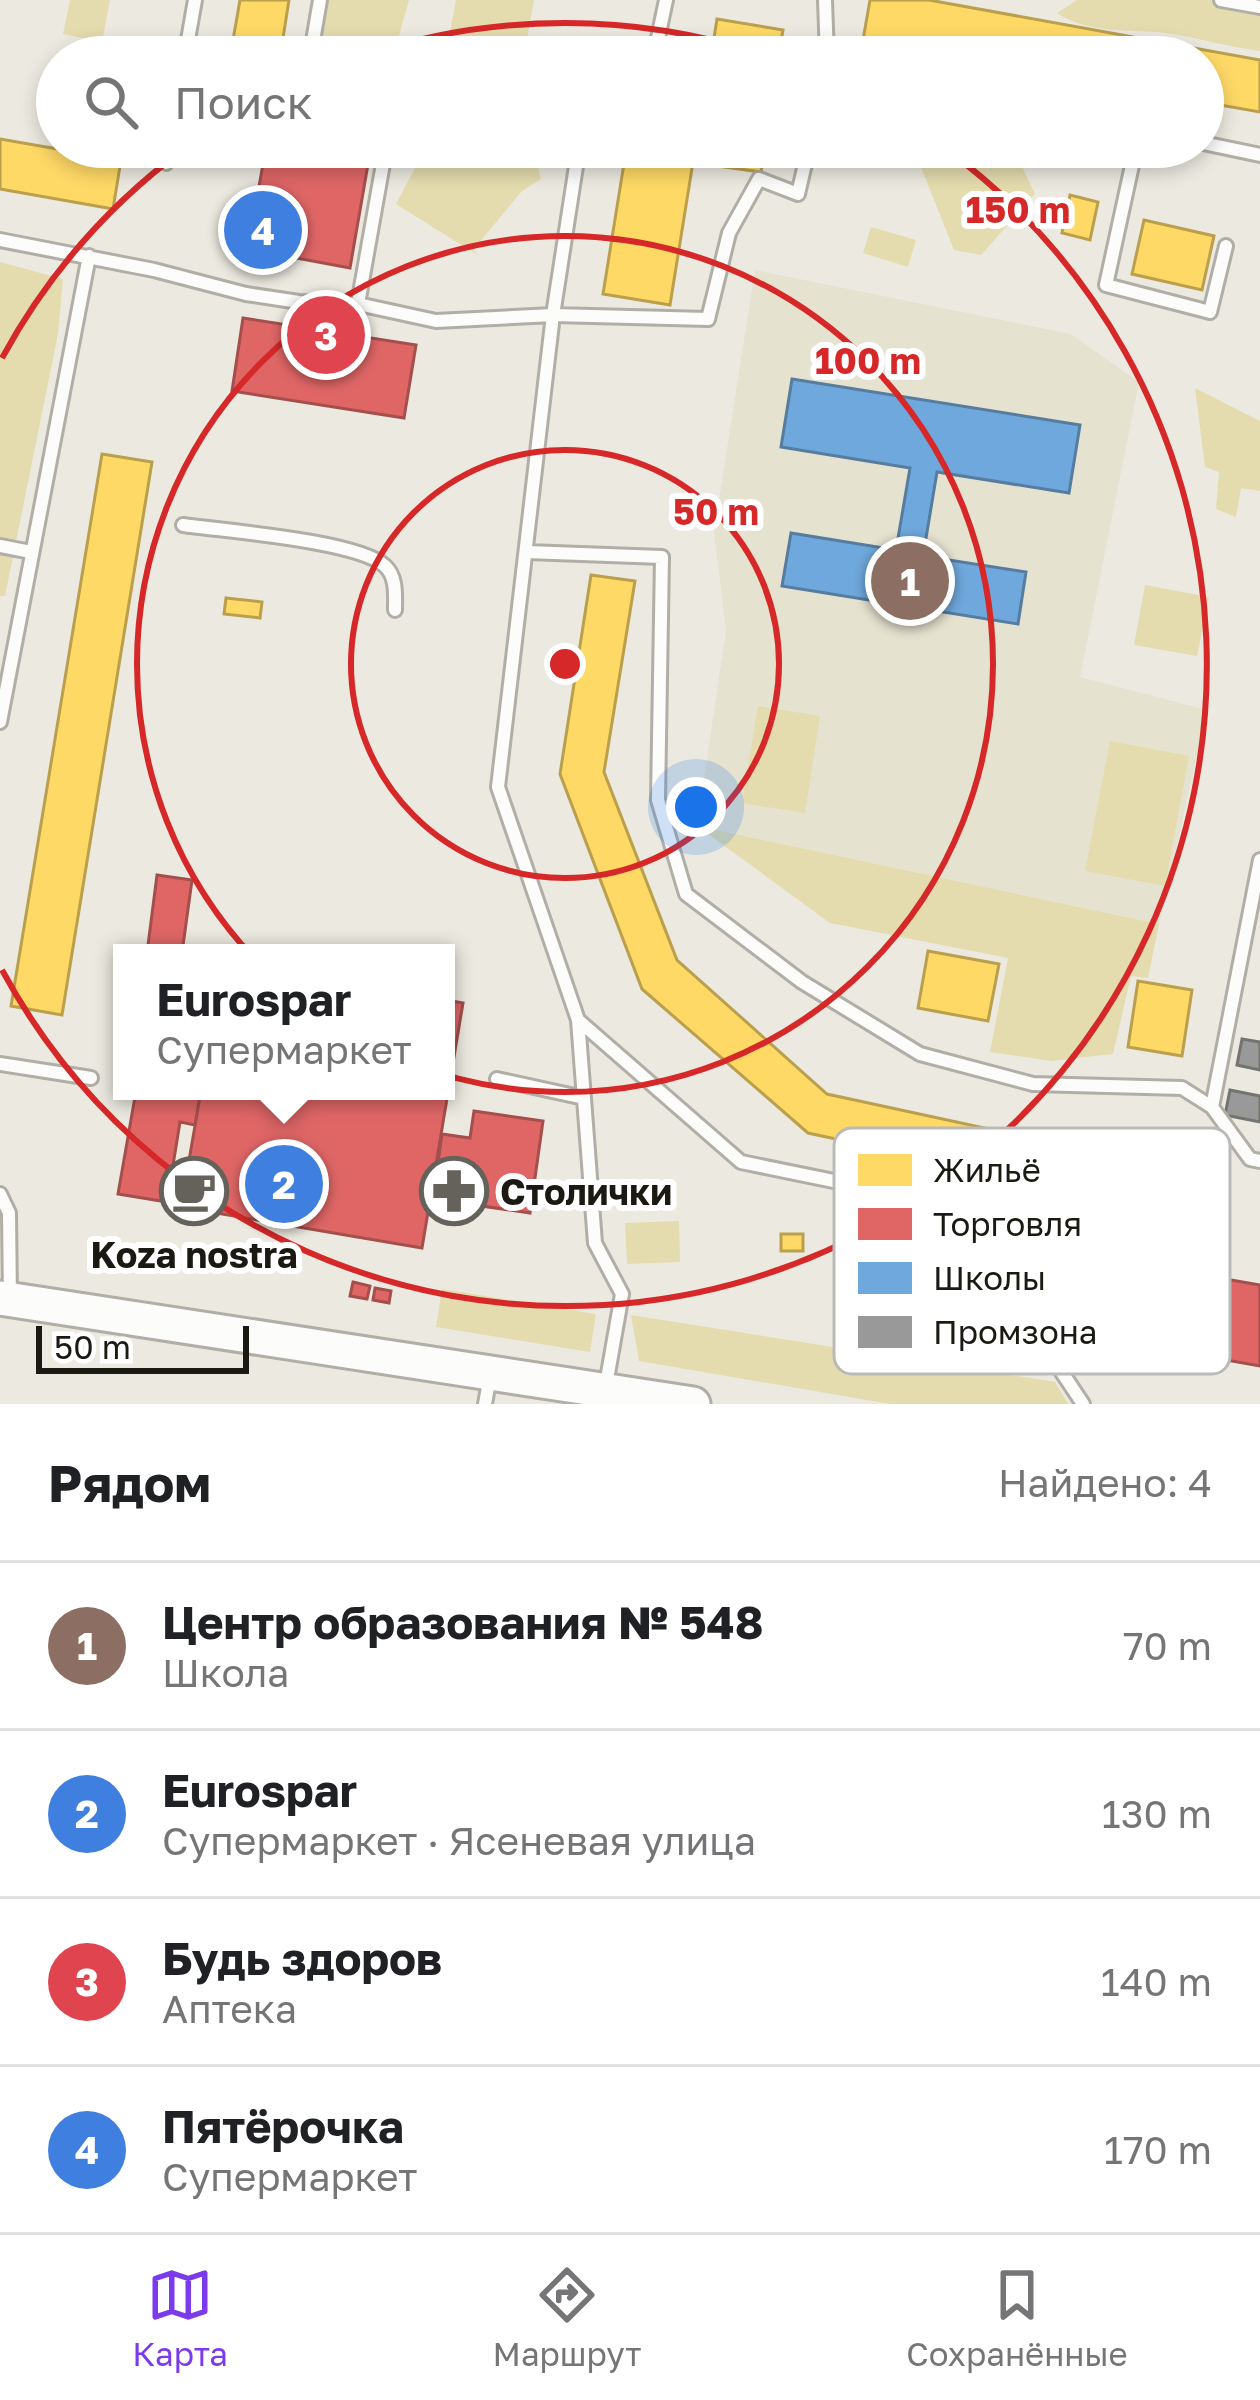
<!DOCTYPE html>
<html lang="ru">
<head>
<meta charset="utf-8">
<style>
  body { margin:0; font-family:"Golos Text",sans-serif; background:#f6f6f6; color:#202124 }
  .scale { position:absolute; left:36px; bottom:30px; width:213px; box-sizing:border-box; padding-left:12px; border:6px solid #1a1912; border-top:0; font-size:33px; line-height:42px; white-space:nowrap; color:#1a1912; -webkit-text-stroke:9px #fff; paint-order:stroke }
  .you { position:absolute; left:696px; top:807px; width:42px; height:42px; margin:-30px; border:9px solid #fff; border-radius:50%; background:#1a73e8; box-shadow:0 0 0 18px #1a73e833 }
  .badge { display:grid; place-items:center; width:78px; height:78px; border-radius:50%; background:#7c3aed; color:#fff; font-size:39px; font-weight:700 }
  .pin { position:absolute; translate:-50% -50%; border:6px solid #fff; box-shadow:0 3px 12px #0006 }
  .popup { position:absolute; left:113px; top:944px; width:342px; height:156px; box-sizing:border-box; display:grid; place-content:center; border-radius:0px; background:#fff; filter:drop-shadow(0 3px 9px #0005); font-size:39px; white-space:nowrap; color:#757577 }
  .popup b { font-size:45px; color:#202124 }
  .popup::after { content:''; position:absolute; left:50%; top:100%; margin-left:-24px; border:24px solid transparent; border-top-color:#fff }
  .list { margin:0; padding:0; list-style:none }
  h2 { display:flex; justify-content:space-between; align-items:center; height:156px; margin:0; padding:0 48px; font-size:51px }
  h2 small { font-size:39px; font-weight:400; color:#757577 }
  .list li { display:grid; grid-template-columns:78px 1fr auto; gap:36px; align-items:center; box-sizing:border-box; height:168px; padding:0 48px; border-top:3px solid #e0e0e0 }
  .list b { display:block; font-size:45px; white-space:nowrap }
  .list p { margin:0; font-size:39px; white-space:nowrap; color:#757577 }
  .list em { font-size:39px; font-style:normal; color:#757577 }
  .icon { flex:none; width:66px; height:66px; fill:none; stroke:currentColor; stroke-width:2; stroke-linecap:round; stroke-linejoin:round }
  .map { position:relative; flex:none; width:1260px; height:1404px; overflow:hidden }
  .search { position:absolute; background:#fff; box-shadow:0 6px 18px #0003; left:36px; right:36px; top:36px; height:132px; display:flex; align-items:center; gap:30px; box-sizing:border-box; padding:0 42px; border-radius:66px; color:#757577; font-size:45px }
  .sheet { height:828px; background:#fff }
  nav { display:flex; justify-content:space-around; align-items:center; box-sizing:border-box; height:168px; border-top:3px solid #e0e0e0; background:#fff; font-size:33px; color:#757577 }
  nav a { display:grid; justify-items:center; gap:6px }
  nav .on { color:#7c3aed }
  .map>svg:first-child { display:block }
</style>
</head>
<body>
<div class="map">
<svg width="1260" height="1404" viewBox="0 0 1260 1404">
  <rect width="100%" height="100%" fill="#eceae0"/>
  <path fill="#e6e2d0" d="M 755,270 L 1071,334 L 1139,382 L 1080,677 L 1207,710 L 1159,924 L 697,826 L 726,630 L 714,532 Z"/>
  <path fill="#e4dcae" d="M 70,0 L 110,0 L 102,42 L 63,34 Z
    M 325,0 L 409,0 L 393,57 L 327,56 L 319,40 Z
    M 456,0 L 534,0 L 524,57 L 446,53 Z
    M 1077,0 L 1260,0 L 1260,51 C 1228,47 1198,38 1167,33 C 1131,29 1088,34 1057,13 Z
    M 426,147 L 533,147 L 541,179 L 522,191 L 473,250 L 479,256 L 396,204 Z
    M 913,147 L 955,147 L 1019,160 L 1035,194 L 981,255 L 954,250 Z
    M 871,227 L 916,240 L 908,267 L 863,253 Z
    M 0,262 L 63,279 L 58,334 L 5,596 L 0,596 Z
    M 1195,388 L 1260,421 L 1260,491 L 1241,488 L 1236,517 L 1216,509 L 1219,472 L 1205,467 Z
    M 1145,585 L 1209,597 L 1197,656 L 1134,645 Z
    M 758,706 L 820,716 L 805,813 L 742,803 Z
    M 1110,741 L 1189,756 L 1165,886 L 1085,871 Z
    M 697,826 L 1159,924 L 1148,978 L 1131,976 L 1113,1054 L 1051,1061 L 990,1052 L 1008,958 L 830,923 Z
    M 679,1221 L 680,1262 L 627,1264 L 625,1223 Z
    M 442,1289 L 596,1314 L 590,1352 L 436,1327 Z
    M 631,1315 L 1055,1382 L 1068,1404 L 890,1404 L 639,1361 Z"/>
  <path fill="#ffd966" stroke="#ba9f4d" stroke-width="3" d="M 240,0 L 289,0 L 280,57 L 230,57 Z
    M 870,0 L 929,0 L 1260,60 L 1260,112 L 1203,102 L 1203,57 L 958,57 L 863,40 Z
    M 717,19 L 783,30 L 778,57 L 711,57 Z
    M 0,139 L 121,160 L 113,209 L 0,189 Z
    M 697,147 L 765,147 L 761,172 L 695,163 Z
    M 626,151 L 693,162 L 670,305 L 603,294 Z
    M 1070,195 L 1098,202 L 1090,240 L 1062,233 Z
    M 1144,220 L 1214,236 L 1202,290 L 1132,274 Z
    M 102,454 L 152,462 L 62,1015 L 11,1006 Z
    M 591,575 L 635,581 L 604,772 L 677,960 L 827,1094 L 1031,1138 L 1023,1179 L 808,1133 L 642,989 L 560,774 Z
    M 226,598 L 262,602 L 260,618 L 224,614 Z
    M 928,951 L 999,964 L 988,1021 L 918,1008 Z
    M 1138,981 L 1192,990 L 1182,1056 L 1128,1047 Z
    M 781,1234 L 803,1234 L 803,1251 L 781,1251 Z"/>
  <path fill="#e06666" stroke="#a54f4d" stroke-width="3" d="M 266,147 L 371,147 L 350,268 L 248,249 Z
    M 243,318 L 416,345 L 404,418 L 232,391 Z
    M 157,875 L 192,880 L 182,953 L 147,953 Z
    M 446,1000 L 463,1003 L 422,1248 L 181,1207 L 201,1091 L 446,1091 Z
    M 136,1091 L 200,1095 L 195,1125 L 180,1122 L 167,1202 L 118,1194 Z
    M 474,1111 L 543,1121 L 530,1213 L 433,1199 L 442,1134 L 470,1138 Z
    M 1071,1252 L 1260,1285 L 1260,1366 L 1057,1330 Z
    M 353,1282 L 370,1286 L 367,1299 L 350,1296 Z
    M 375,1288 L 391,1291 L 389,1303 L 373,1300 Z"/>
  <path fill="#6fa8dc" stroke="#567d9f" stroke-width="3" d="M 792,379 L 1080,425 L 1069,493 L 937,472 L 923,556 L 1026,572 L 1018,624 L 782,586 L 791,533 L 896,550 L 910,468 L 781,447 Z"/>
  <path fill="#999" stroke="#737370" stroke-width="3" d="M 1242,1039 L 1260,1042 L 1260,1070 L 1237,1065 Z
    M 1230,1090 L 1260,1096 L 1260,1122 L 1225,1115 Z"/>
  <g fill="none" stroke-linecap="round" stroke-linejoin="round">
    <g stroke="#b0aea6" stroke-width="18">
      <path id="lane" d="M 825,0 L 827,57
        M 1221,0 L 1260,7
        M 185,57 L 195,0
        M 319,57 L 313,41 L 320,0
        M 654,57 L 666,0
        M 1203,143 L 1260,155
        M 579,147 L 553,315 L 498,787 L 578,1020 L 595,1243 L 622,1294 L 606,1385
        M 1136,147 L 1106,285 L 1210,312 L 1226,246
        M 166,163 L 169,147
        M 0,240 L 154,270 L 246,294 L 299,302 L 358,304 L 436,321 L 553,315 L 708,319 L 729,233 L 759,179 L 798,194 L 809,147
        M 358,304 L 386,147
        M 183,525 C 226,531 358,541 385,566 C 397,577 395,595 395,610
        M 0,546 L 31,552
        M 527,552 L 662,557 L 658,800 L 686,894 L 802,982 L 920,1054 L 1033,1084 L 1182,1088 L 1212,1107
        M 0,722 L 89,256
        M 1260,860 L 1212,1107 L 1250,1159 L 1260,1161
        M 578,1020 L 741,1162 L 951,1205 L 1083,1404
        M 0,1064 L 91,1078
        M 497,1079 L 584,1098
        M 0,1194 L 9,1213 L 10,1299
        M 485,1404 L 490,1376"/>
    </g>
    <g stroke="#b0aea6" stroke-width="39">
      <path id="secondary" d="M 0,1298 L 693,1404"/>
    </g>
    <use href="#lane" stroke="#fcfcfa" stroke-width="12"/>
    <use href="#secondary" stroke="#fcfcfa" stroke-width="33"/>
  </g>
  <g fill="none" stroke="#d62828" stroke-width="6">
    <circle cx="565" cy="664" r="214"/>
    <circle cx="565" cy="664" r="428"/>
    <path d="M2 358A641 641 0 0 1 184 149M362 56A641 641 0 0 1 768 56M946 149A641 641 0 1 1 2 970"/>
  </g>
  <defs>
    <g id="cafe-ring" transform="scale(3.45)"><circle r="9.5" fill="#fff" stroke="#64625a" stroke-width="1.5"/><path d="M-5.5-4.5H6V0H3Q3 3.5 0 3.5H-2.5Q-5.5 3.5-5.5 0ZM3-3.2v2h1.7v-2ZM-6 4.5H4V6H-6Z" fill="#64625a"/></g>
    <g id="pharmacy-ring" transform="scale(3.45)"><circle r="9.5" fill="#fff" stroke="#64625a" stroke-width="1.5"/><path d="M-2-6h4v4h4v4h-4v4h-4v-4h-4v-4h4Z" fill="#64625a"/></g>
  </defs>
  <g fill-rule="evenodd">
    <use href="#cafe-ring" x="194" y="1191"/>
    <use href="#pharmacy-ring" x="454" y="1191"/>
  </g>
  <g text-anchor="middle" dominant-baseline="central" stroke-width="12" stroke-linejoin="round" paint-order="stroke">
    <g font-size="36" font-weight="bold" fill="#1a1912" stroke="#fff" text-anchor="start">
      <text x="500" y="1191">Столички</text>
      <text x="194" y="1254" text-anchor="middle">Koza nostra</text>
    </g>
  </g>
  <rect x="834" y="1128" width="396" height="246" rx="18" fill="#fff" stroke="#babab8" stroke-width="3"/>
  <rect x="858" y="1154" width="54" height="32" fill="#ffd966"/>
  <rect x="858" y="1208" width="54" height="32" fill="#e06666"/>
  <rect x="858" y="1262" width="54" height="32" fill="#6fa8dc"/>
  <rect x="858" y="1316" width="54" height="32" fill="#999"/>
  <g font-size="33" fill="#1a1912">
    <text x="933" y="1182">Жильё</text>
    <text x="933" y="1236">Торговля</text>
    <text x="933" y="1290">Школы</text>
    <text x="933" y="1344">Промзона</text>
  </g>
  <circle cx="565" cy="664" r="18" fill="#d62828" stroke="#fff" stroke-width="6"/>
  <g font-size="36" text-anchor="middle" font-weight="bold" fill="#d62828" stroke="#fff" stroke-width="12" stroke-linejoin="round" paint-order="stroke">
    <text x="1018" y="223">150 m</text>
    <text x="868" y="374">100 m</text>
    <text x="716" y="525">50 m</text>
  </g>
</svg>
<div class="scale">50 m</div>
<div class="you"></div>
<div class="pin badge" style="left:910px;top:581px;background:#8d6e63">1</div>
<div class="pin badge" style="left:284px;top:1184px;background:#3f7fe0">2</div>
<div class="popup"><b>Eurospar</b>Супермаркет</div>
<div class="pin badge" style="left:326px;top:335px;background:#e0444e">3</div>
<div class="pin badge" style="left:263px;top:230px;background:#3f7fe0">4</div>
<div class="search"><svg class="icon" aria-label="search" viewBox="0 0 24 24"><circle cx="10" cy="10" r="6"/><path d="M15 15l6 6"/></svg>Поиск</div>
</div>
<section class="sheet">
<h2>Рядом<small>Найдено: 4</small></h2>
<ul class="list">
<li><span class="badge" style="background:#8d6e63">1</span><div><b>Центр образования № 548</b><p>Школа</p></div><em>70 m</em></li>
<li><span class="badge" style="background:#3f7fe0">2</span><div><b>Eurospar</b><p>Супермаркет · Ясеневая улица</p></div><em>130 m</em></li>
<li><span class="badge" style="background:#e0444e">3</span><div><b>Будь здоров</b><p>Аптека</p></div><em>140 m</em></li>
<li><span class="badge" style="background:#3f7fe0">4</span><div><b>Пятёрочка</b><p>Супермаркет</p></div><em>170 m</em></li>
</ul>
</section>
<nav>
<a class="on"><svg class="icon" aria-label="map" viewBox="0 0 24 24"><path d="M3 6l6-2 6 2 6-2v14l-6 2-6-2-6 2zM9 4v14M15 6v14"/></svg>Карта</a>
<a><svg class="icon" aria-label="directions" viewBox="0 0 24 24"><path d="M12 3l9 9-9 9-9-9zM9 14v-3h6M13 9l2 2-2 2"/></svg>Маршрут</a>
<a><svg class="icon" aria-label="saved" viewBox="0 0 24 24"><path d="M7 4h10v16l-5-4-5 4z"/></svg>Сохранённые</a>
</nav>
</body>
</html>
